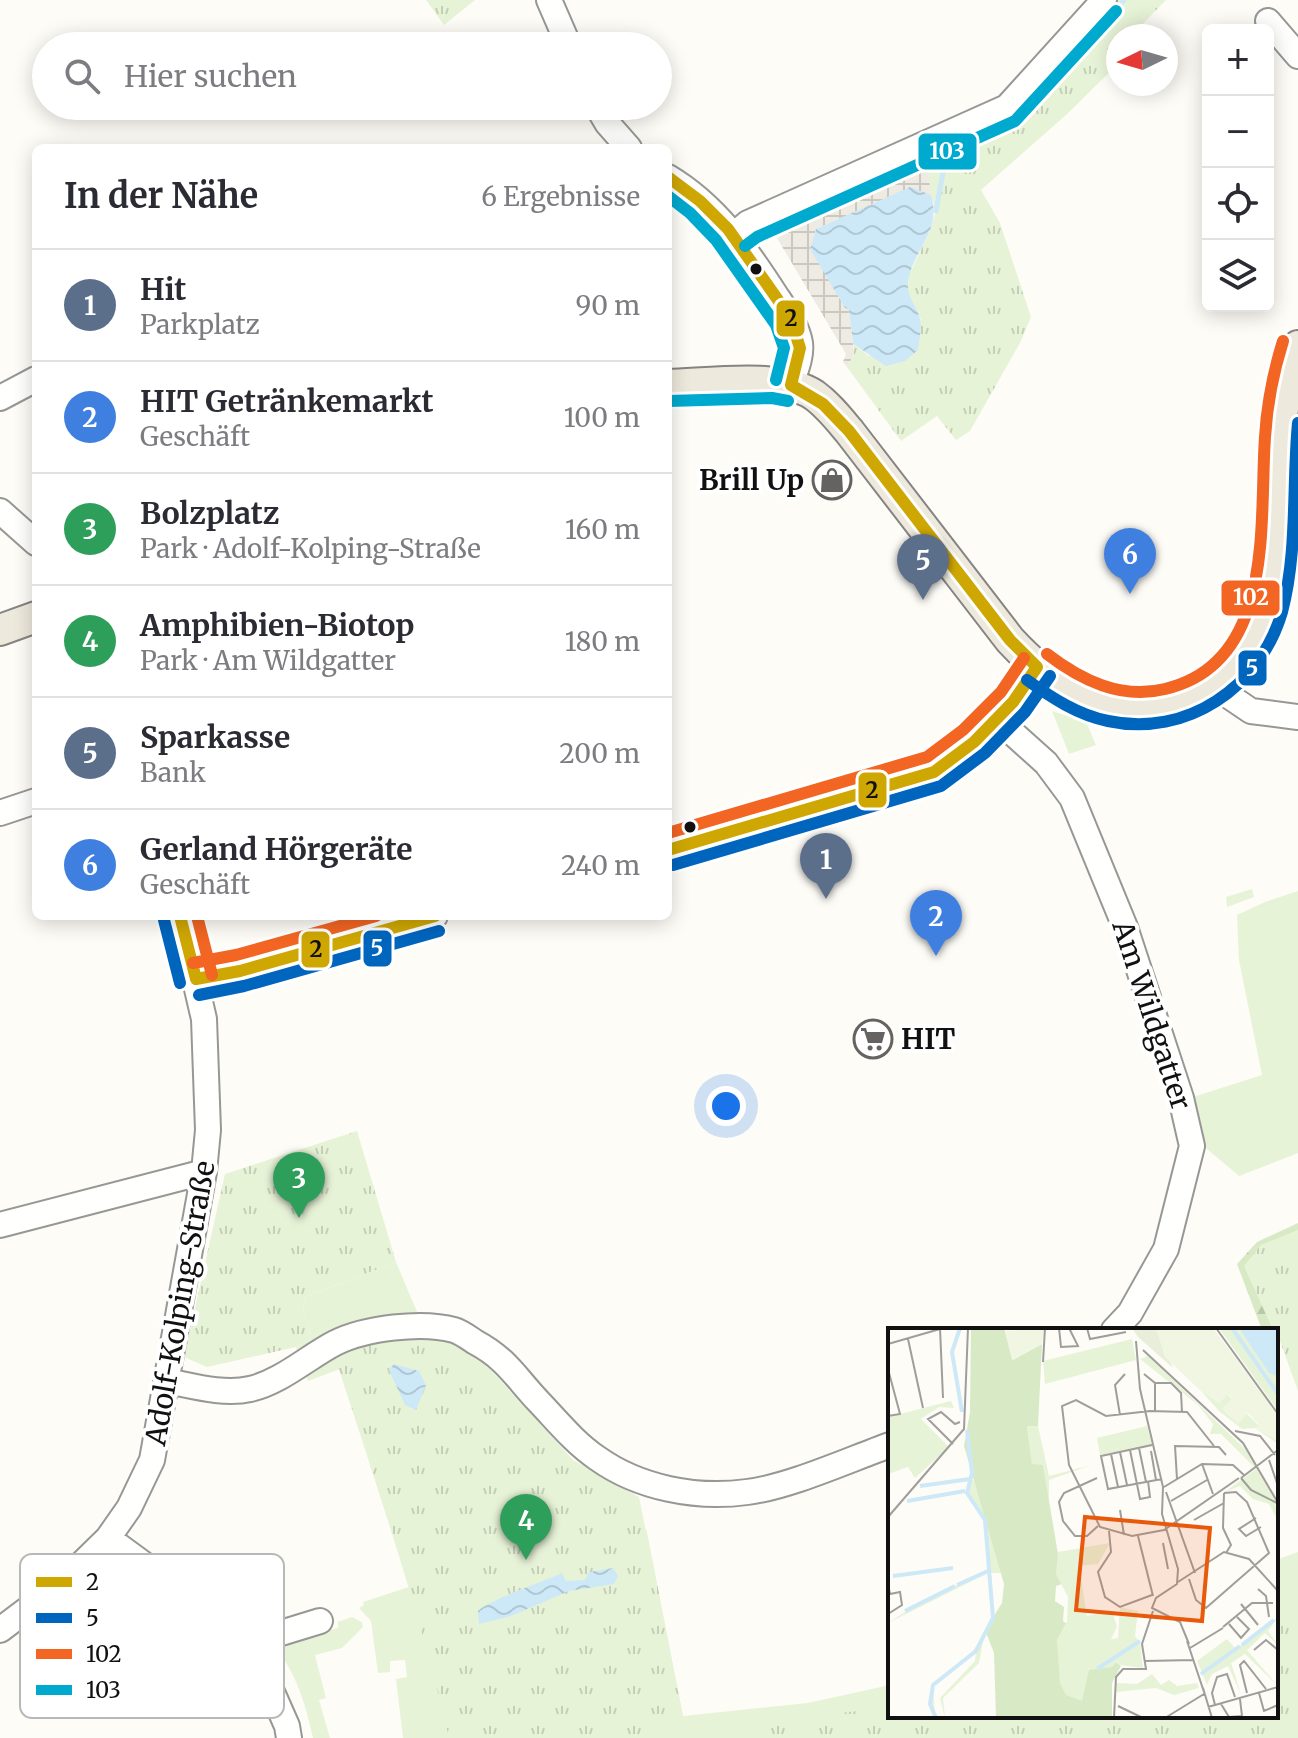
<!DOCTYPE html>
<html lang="de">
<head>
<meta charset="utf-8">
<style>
  body { margin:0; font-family:Merriweather,serif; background:#f7f7f7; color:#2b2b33 }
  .controls { position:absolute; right:24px; top:24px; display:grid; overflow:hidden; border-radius:12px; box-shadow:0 4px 20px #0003 }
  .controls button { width:72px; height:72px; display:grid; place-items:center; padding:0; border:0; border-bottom:2px solid #e1e1e2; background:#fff; color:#2b2b33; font:40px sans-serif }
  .compass { position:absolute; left:1106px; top:24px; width:72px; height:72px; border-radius:50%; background:#fff; box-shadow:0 4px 20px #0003; rotate:265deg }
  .you { position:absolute; left:726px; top:1106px; width:28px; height:28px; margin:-20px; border:6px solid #fff; border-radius:50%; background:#1a73e8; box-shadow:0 0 0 12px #1a73e833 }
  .badge { display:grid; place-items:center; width:52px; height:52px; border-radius:50%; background:#d93025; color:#fff; font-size:26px; font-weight:700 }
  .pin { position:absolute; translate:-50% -66px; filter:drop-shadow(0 2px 4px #0008) }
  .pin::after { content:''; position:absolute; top:42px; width:28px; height:24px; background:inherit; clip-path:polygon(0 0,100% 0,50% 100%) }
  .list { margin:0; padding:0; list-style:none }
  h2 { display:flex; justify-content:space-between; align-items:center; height:104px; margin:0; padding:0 32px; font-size:34px }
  h2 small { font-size:26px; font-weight:400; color:#7c7c81 }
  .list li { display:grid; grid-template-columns:52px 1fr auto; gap:24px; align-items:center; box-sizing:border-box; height:112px; padding:0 32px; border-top:2px solid #e1e1e2 }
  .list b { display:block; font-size:30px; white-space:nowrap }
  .list p { margin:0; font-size:26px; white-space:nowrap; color:#7c7c81 }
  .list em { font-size:26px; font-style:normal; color:#7c7c81 }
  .icon { flex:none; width:44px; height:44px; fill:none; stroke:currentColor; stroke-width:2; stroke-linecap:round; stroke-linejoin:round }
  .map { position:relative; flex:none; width:1298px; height:1738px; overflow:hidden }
  .search { position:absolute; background:#fff; box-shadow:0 4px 20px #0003; left:32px; top:32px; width:640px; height:88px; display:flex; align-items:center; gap:20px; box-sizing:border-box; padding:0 28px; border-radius:44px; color:#7c7c81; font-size:30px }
  .panel { position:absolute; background:#fff; box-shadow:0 4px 20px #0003; left:32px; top:144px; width:640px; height:776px; border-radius:12px }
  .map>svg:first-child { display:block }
</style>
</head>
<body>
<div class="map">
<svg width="1298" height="1738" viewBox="0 0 1298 1738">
  <defs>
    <pattern id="forest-firs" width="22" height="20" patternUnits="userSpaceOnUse" patternTransform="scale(2)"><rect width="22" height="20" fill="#d8eac5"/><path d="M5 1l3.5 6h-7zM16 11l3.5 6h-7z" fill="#b8c8a8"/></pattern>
    <pattern id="park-tufts" width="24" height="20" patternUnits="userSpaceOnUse" patternTransform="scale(2)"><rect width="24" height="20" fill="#e7f3d7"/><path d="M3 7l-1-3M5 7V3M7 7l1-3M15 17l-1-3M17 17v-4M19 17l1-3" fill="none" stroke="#c5cfb8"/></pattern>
    <pattern id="plaza-grid" width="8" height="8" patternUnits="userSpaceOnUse" patternTransform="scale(2)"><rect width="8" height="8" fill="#edebe2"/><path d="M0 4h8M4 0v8" fill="none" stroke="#cac8c1"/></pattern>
    <pattern id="water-waves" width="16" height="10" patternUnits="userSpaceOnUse" patternTransform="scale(2)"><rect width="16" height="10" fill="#cde8f7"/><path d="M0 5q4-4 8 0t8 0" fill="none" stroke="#afc6d3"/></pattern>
  </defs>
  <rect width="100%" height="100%" fill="#fdfcf7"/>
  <path fill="#e7f3d7" d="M 1052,711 L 1086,722 L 1096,745 L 1069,754 Z
    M 1252,889 L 1254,897 L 1227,907 L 1226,897 Z
    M 1298,891 L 1298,1153 L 1239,1176 L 1200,1143 L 1193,1097 L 1262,1075 L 1239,960 L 1237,915 L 1265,902 Z
    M 396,1262 L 420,1319 L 479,1357 L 573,1460 L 639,1497 L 683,1716 L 808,1703 L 890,1685 L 890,1716 L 882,1738 L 403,1738 L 396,1679 L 407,1677 L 405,1660 L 390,1661 L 390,1672 L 378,1673 L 371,1621 L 359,1608 L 364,1605 L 363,1602 L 409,1587 L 340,1369 L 308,1381 L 296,1347 L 311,1339 L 303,1310 L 305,1297 Z
    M 1298,1552 L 1298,1626 L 1276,1629 L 1276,1560 Z
    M 352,1617 L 362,1622 L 363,1627 L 342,1648 L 315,1655 L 326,1698 L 319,1700 L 330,1738 L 313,1738 C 306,1705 296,1672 274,1646 L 338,1628 L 338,1622 Z"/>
  <path fill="url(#forest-firs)" d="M 1298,1223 L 1298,1324 L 1276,1330 L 1262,1330 L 1237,1264 L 1257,1242 Z"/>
  <path fill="url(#park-tufts)" d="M 426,0 L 475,0 L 444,25 Z
    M 1104,0 L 1166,0 L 1131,36 L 1118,36 L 1118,64 L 1066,115 L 981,190 L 1000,223 L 1031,317 L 1021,341 L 970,431 L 956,440 L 937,416 L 901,441 L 847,367 L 854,354 L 853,344 L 869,356 L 921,320 L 907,291 L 909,275 L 929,233 L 936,211 L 931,195 L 926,154 L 1007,107 Z
    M 357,1131 L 396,1262 L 305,1297 L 303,1310 L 311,1339 L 296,1347 L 207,1367 L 184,1357 L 225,1174 Z
    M 1298,1230 L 1298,1391 L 1276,1330 L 1273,1330 L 1244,1266 L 1261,1245 Z
    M 381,1338 L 408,1340 L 474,1363 L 514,1403 L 551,1450 L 598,1487 L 632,1498 L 647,1532 L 683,1716 L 665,1738 L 449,1738 C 419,1608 375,1481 334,1354 Z
    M 1298,1596 L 1298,1738 L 741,1738 L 797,1717 L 890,1708 L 890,1716 L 1276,1716 L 1276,1602 Z"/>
  <path fill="url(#plaza-grid)" d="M 926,154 L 931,195 L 910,188 L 816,229 L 810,249 L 849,308 L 854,354 L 847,367 L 843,362 L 846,354 L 774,233 L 765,237 L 761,224 Z"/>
  <path fill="url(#water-waves)" d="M 910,187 L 931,195 C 942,229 916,247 909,277 C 904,295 916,303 920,319 C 922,328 919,341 918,350 L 905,361 L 886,366 L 853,344 L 849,309 L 845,308 L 810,249 L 816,229 Z
    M 394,1364 L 419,1371 L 426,1385 L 416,1410 L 405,1405 L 389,1370 Z
    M 613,1568 L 618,1576 L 614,1584 L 569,1591 L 511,1616 L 479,1624 L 478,1611 C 488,1600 545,1581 562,1573 L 566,1581 L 585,1580 L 589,1572 Z"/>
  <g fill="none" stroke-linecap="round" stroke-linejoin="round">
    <path stroke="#cde8f7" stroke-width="5" d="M 936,211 L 944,167 L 962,149 L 1013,125 L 1124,0"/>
    <g stroke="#979795" stroke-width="28">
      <path id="minor" d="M 549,0 L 569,46
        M 1268,21 L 1298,56
        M 597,106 L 607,123 L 629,148
        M 668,177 C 715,205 746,249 775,294 C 785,309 797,325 800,343 C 802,356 795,372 791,385
        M 735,234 L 748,223 L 1007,107 L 1104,0
        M 0,398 L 36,379
        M 0,511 L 36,543
        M 1277,515 L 1298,517
        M 1214,686 L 1251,711 L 1298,717
        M 997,719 L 1046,763 L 1072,798 L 1125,927 L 1181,1098 L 1192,1146 L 1166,1249 L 1130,1313 L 1114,1330
        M 0,813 L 36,801
        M 668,850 L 934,772 L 974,742 L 1013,702 L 1037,667
        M 196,979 L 240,971 L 435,916
        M 0,1225 L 204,1172
        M 167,1381 C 193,1386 224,1395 250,1389 C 281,1382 308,1357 335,1343 C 365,1328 422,1321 454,1330 C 461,1332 469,1338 475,1342 C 507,1359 516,1378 540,1403 C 558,1422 575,1443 597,1458 C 639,1488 696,1499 747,1492 C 789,1487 848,1460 890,1445
        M 108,1538 L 183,1593 L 245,1644 L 272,1692 L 287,1726 L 289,1738
        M 0,1630 L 61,1584 L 108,1538 L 129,1508 L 152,1460 L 204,1172 L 208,1130 L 204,1019 L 180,916
        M 245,1644 L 320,1621"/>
    </g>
    <g stroke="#858482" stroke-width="34">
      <path id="major" d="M 668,385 C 708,384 781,373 814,395 C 828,405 838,418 849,431 L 1010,640 C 1049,682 1092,712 1152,708 C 1179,706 1203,696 1223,677 C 1298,592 1259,452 1298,346
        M 0,630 L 36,617"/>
    </g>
    <use href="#minor" stroke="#fffffe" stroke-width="24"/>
    <use href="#major" stroke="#ede9dc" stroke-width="30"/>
    <g stroke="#fff" stroke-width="18">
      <path id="bus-1" d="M 668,177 L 700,201 L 728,229 L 790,317 L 800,348 L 791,385
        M 791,385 L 823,404 L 849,431 L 1010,640 L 1037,667
        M 668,850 L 934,772 L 974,742 L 1013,702 L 1037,667
        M 180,916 L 196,979
        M 196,979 L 240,971 L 435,916"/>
    </g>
    <g stroke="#fff" stroke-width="18">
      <path id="bus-2" d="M 1027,680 C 1052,698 1078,715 1108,721 C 1187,738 1260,687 1282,612 C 1298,551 1292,486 1298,423
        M 673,865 L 941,786 L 985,753 L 1025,712 L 1050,676
        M 164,920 L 180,983
        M 199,995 L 244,986 L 439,931"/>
    </g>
    <g stroke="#fff" stroke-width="18">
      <path id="bus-3" d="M 1047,654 C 1081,680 1121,700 1165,689 C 1276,663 1259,523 1265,437 C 1267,404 1273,373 1283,341
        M 668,833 L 927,757 L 963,730 L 1001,692 L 1024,658
        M 197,916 L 212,975
        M 193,963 L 236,955 L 376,916"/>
    </g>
    <g stroke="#fff" stroke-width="18">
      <path id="bus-4" d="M 668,196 L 690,213 L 716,240 L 776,325 L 784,348 L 776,380
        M 745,246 L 757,237 L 1015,121 L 1116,11
        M 668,401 L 772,398 L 788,401"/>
    </g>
    <use href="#bus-1" stroke="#cfa703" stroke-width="12"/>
    <use href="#bus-2" stroke="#0065bd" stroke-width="12"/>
    <use href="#bus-3" stroke="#f26522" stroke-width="12"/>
    <use href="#bus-4" stroke="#00a9ce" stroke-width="12"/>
  </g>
  <defs>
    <g id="shop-ring" transform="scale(2)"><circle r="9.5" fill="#fff" stroke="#646362" stroke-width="1.5"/><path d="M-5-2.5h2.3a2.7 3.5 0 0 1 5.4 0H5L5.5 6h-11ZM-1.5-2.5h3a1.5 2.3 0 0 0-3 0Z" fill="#646362"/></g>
    <g id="supermarket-ring" transform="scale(2)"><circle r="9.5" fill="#fff" stroke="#646362" stroke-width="1.5"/><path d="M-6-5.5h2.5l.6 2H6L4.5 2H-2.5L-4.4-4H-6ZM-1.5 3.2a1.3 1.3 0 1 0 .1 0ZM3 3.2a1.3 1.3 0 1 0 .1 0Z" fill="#646362"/></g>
  </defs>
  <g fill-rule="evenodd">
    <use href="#shop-ring" x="832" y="480"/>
    <use href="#supermarket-ring" x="873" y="1039"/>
  </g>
  <g fill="#111" stroke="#fff" stroke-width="3">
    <circle cx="756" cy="269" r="7"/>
    <circle cx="690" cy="827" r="7"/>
  </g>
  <g text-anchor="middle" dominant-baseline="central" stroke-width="8" stroke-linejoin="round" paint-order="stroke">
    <g font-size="28" font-weight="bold" fill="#111" stroke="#fff" text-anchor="end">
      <text x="804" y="480">Brill Up</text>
      <text x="901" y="1039" text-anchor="start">HIT</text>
    </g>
    <g font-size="28" fill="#111" stroke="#fff">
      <text transform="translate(1152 1015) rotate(72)">Am Wildgatter</text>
      <text transform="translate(180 1303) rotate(-80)">Adolf-Kolping-Straße</text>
    </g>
  </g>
  <g transform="translate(888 1328)">
    <rect width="390" height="390" fill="#fdfcf7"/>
    <path d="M 244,11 L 248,32 L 157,56 L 155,33 ZM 260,28 L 357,121 L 386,167 L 390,193 L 381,176 L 365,171 L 352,158 L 337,164 L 368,141 L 333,106 L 322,106 L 325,96 L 310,77 L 252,31 ZM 63,73 L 66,80 L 51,79 L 33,91 L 61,119 L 27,150 L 20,139 L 0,146 L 0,89 ZM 139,98 L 150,98 L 161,148 L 203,137 L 161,152 L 161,174 L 155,137 L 144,137 ZM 259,98 L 264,117 L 212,127 L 209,110 ZM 83,150 L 89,156 L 115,245 L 103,245 L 106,290 L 100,245 L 0,295 L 37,271 L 103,242 L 97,192 L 79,165 ZM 232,279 L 250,283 L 247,308 L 251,313 L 232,337 L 209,314 L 230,310 ZM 390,289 L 380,303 L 390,317 L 377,305 L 359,322 L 390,358 L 357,326 L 343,335 L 353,366 L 340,338 L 324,346 L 319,357 L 309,333 L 339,311 L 348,321 ZM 97,302 L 91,335 L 55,370 L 57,390 L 52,370 L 87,333 L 88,325 L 45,358 L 47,390 L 41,370 L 44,357 L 86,322 ZM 264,346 L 273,357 L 281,352 L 289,358 L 309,355 L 311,360 L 286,367 L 268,360 L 228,364 L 228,355 L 249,356 Z" fill="#e7f3d7"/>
    <path d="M 83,0 L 116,0 L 125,32 L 154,16 L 150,98 L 139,98 L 144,136 L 155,137 L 170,226 L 174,256 L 168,258 L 167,273 L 176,279 L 175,293 L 233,338 L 224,355 L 224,390 L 108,390 L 106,325 L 97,302 L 114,275 L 116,256 L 76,118 L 82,84 Z" fill="#d8eac5"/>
    <path d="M 244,0 L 268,0 L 285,40 L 250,9 Z" fill="#e9eedb"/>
    <path d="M 331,0 L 390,0 L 390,83 ZM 324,51 L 370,97 L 386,84 L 390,116 L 367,100 L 354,101 L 331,83 L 314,64 ZM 222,215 L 210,236 L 191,238 L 199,288 L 224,283 L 229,298 L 222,314 L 233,327 L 224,339 L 201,342 L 194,373 L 178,367 L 172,355 L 169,312 L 179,293 L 180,269 L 168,246 L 170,224 ZM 252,315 L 255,340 L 232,337 L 245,318 Z" fill="#e7f3d7"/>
    <path d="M 156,0 L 154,16 L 124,32 L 117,3 ZM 268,0 L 325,0 L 390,88 L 390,113 L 367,100 L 371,97 L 360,85 L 350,96 L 334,81 L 344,70 L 340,66 L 331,75 L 314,64 L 277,29 Z" fill="#f0f6e1"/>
    <path d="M 351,0 L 390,0 L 390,48 L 381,45 Z" fill="#cde8f7"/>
    <path fill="none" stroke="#cde8f7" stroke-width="4" d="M 72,0 L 64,24 L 74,84M 344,0 L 390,66M 32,158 L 82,151M 19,173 L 77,163M 5,248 L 65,240M 69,257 L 100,243M 17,283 L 67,258M 354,317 L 386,292M 209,341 L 252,313M 313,346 L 352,318M 48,390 L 42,376 L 45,357 L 88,323 L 105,290 L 97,192 L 79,165 L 84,145 L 79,102"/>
    <path fill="none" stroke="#9f9e9b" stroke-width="2" d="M 52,0 L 55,70M 171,0 L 173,19 L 190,18 L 181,0M 199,0 L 202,11 L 238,4M 328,0 L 390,86M 20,11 L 35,80M 248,13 L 252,61 L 275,159 L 274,186 L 290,241 L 289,256 L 268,270 L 264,280 L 292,294 L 301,316M 0,16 L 52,1M 255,22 L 355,115 L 390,175M 155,34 L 157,0M 0,41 L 12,86 L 0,88M 256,46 L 267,55 L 267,83M 267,55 L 283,55 L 293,65 L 294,84M 261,83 L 299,84 L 326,118M 262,83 L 218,88 L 188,72 L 174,78 L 181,137 L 212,199 L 244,208 L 276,202 L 351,150M 232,87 L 227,57 L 237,46M 347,103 L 372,108 L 387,127M 65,116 L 40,91 L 53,84 L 67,96 L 72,94M 264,117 L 213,128 L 220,161 L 274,151M 251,120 L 258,154M 242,122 L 252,171 L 262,169 L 260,153M 263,123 L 268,152M 232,124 L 239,157M 223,126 L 230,159M 381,132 L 390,158M 314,136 L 325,166M 209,150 L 176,165 L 171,174 L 175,193 L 187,208 L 199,208 L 210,198M 353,150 L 390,122M 353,150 L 363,162 L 389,175M 289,151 L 287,118 L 331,119 L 338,127M 276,159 L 314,136 L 345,137 L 356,147M 278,164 L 307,245M 336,165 L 335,200 L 343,217 L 338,225M 283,173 L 319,152M 232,182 L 236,207M 0,189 L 76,101 L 80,0M 368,190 L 351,201 L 358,208 L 373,199M 306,192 L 336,175M 221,203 L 223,224 L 210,244 L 217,269 L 232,279 L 264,267M 250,208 L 265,268M 275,215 L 280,241M 301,251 L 308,272 L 318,280 L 381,225 L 359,174 L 348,164 L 336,165M 290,254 L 336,224 L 361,231 L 390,263M 0,256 L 2,266 L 12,264 L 14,277 L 0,286M 370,261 L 378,268 L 381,289M 353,276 L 370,297M 341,296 L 353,310 L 361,301 L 349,289M 335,299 L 364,275 L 385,275M 299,313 L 316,364M 302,320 L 335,300M 366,322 L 378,312 L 390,322M 257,333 L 305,332M 315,360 L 324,390M 359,365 L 352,337 L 356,333 L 378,361M 371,365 L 376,383 L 390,377M 333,376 L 341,389 L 354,388 L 352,371M 327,377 L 324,365 L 329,349 L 339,346 L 347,369M 230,378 L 255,390M 320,379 L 390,359M 226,390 L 228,349 L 235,341 L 258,341 L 254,316 L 265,283M 277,390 L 316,366"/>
    <path fill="#e8590c" fill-opacity="0.15" stroke="#e8590c" stroke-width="4" d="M 197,189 L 322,200 L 314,293 L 188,282 Z"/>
    <rect width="390" height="390" fill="none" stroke="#111" stroke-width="4"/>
  </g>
  <rect x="20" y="1554" width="264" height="164" rx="12" fill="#fff" stroke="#b8b8b8" stroke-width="2"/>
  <rect x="36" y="1577" width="36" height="10" fill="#cfa703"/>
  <rect x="36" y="1613" width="36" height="10" fill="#0065bd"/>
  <rect x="36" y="1649" width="36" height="10" fill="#f26522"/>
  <rect x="36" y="1685" width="36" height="10" fill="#00a9ce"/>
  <g font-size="22" fill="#111">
    <text x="86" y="1590">2</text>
    <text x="86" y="1626">5</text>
    <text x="86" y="1662">102</text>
    <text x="86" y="1698">103</text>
  </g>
  <g stroke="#fff" stroke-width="3">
    <rect x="917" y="132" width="61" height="39" rx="8" fill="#00a9ce"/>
    <rect x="775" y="299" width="31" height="39" rx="8" fill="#cfa703"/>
    <rect x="1220" y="579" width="61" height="38" rx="8" fill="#f26522"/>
    <rect x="1237" y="649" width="31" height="38" rx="8" fill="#0065bd"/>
    <rect x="857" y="771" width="31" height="38" rx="8" fill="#cfa703"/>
    <rect x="362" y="929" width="31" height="39" rx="8" fill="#0065bd"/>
    <rect x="300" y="930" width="31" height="39" rx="8" fill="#cfa703"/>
  </g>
  <g font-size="22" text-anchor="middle" font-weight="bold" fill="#fff">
    <text x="947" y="159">103</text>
    <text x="1251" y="605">102</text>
    <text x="1252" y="676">5</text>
    <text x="377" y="956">5</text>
  </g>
  <g font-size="22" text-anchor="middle" font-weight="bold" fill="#111">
    <text x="791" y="326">2</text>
    <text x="872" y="798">2</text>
    <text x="316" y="957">2</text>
  </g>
</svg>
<div class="controls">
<button>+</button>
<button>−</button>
<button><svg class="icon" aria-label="locate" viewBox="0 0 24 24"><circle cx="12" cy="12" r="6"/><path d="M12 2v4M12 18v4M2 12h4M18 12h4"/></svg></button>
<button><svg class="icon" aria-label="layers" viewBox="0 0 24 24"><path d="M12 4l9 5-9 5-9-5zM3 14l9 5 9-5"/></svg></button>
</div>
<svg class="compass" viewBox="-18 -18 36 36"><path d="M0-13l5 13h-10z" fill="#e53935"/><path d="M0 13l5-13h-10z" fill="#7c7c81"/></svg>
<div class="you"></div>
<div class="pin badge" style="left:826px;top:899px;background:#5c6f8a">1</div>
<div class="pin badge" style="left:936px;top:956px;background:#3f7fe0">2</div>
<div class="pin badge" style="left:299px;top:1218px;background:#2e9e5b">3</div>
<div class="pin badge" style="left:526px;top:1560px;background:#2e9e5b">4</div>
<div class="pin badge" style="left:923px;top:600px;background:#5c6f8a">5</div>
<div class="pin badge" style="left:1130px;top:594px;background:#3f7fe0">6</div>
<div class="search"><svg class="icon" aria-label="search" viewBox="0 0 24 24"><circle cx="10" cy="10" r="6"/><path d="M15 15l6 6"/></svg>Hier suchen</div>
<section class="panel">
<h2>In der Nähe<small>6 Ergebnisse</small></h2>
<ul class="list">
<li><span class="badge" style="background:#5c6f8a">1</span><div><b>Hit</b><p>Parkplatz</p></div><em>90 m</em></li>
<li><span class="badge" style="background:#3f7fe0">2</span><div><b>HIT Getränkemarkt</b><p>Geschäft</p></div><em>100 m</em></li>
<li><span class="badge" style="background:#2e9e5b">3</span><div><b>Bolzplatz</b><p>Park · Adolf-Kolping-Straße</p></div><em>160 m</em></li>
<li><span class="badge" style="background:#2e9e5b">4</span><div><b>Amphibien-Biotop</b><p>Park · Am Wildgatter</p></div><em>180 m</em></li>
<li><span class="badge" style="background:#5c6f8a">5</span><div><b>Sparkasse</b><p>Bank</p></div><em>200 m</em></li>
<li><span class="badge" style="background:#3f7fe0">6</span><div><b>Gerland Hörgeräte</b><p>Geschäft</p></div><em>240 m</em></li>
</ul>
</section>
</div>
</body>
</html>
